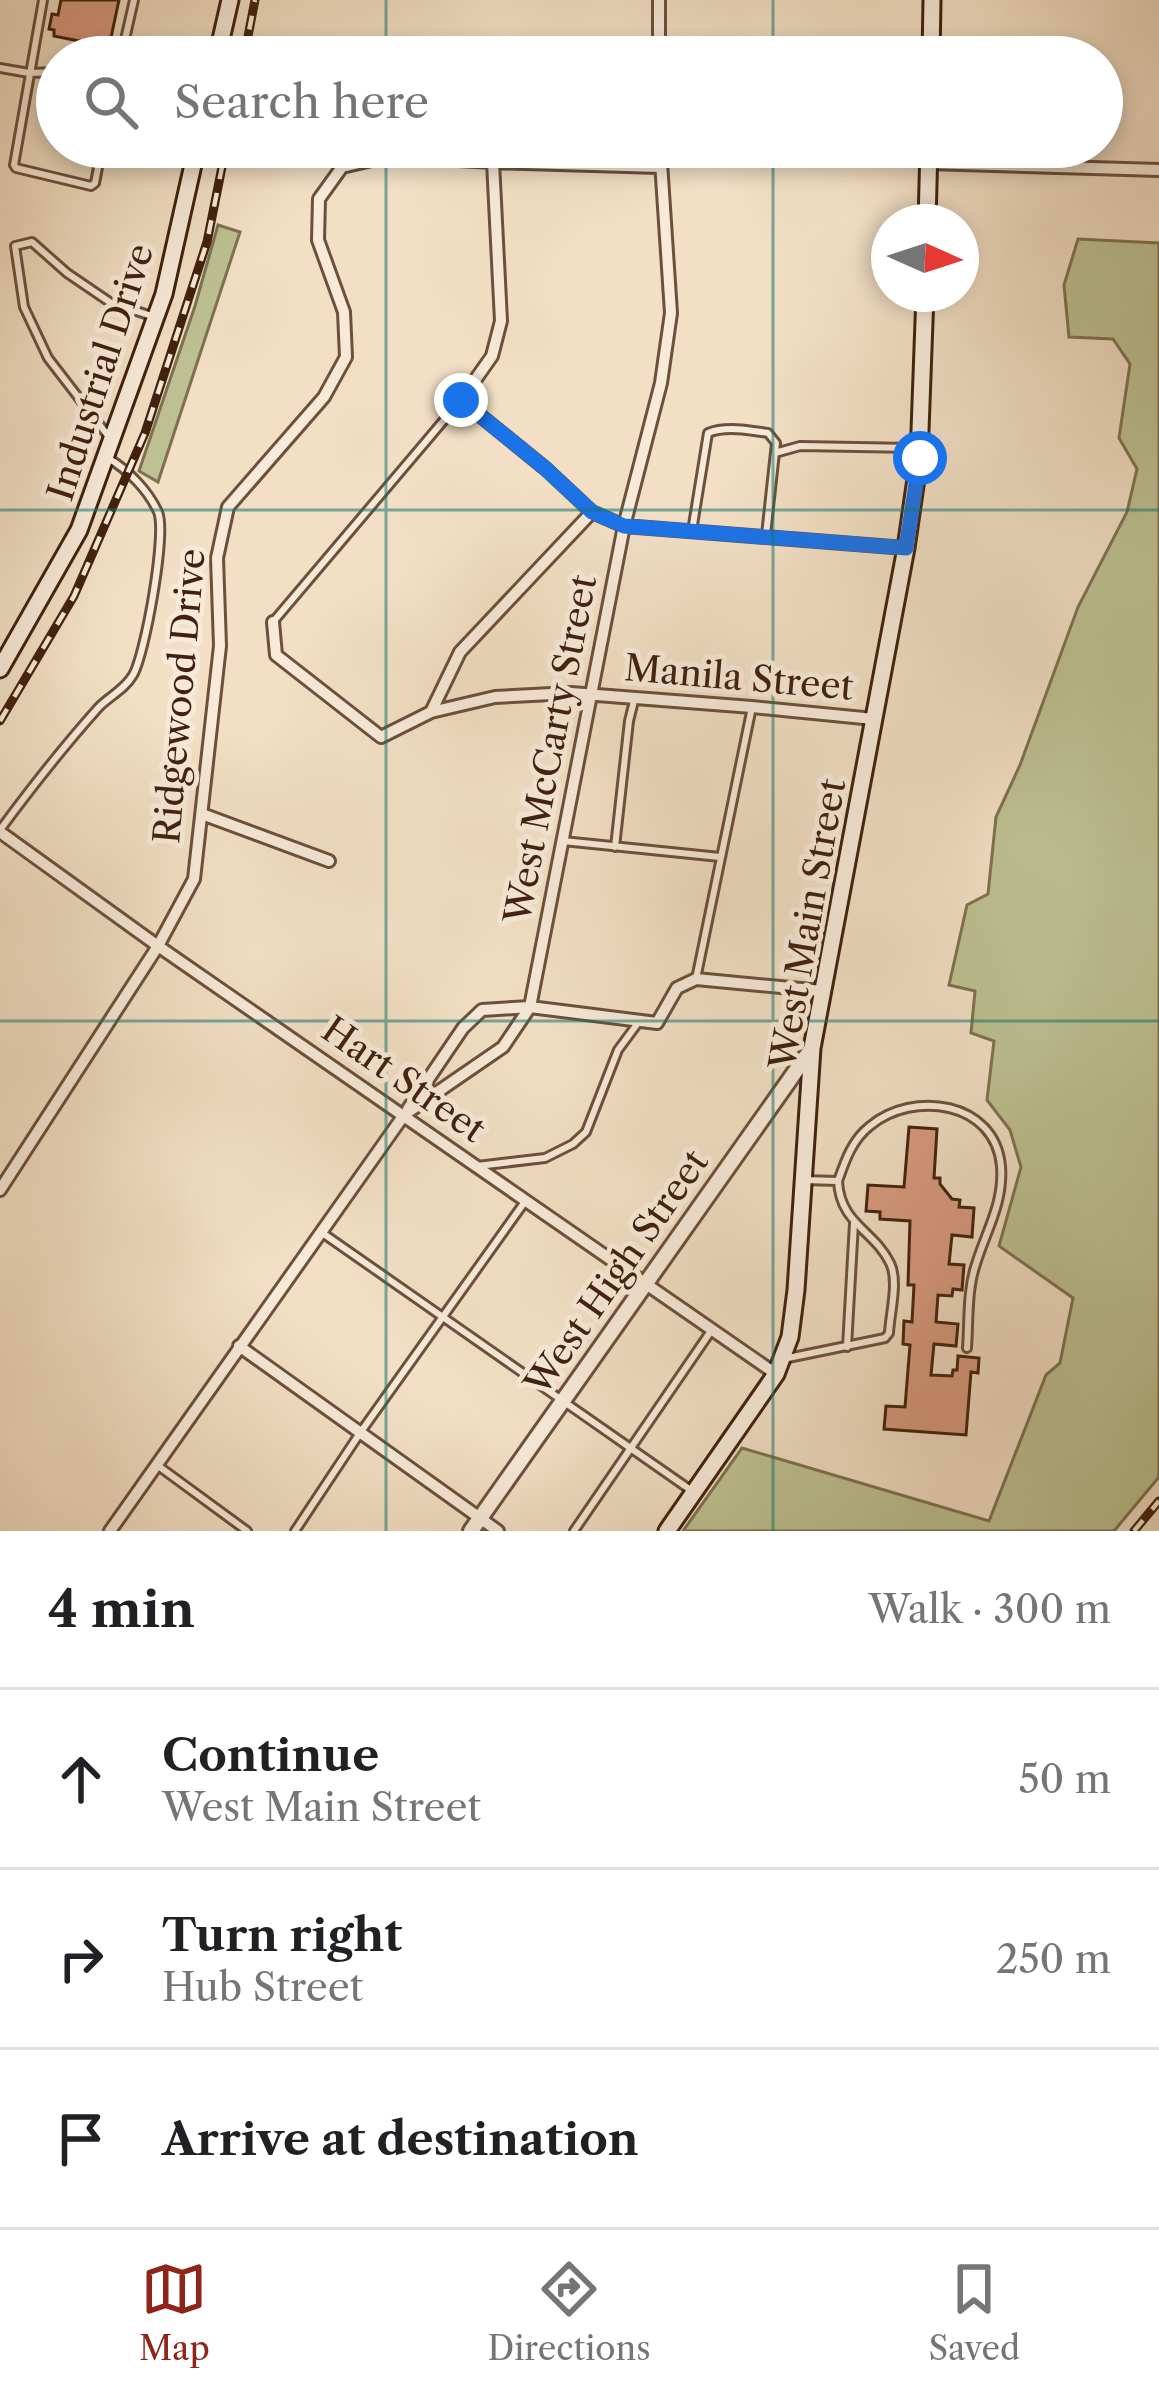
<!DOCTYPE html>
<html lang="en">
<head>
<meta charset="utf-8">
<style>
  body { margin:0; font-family:"Libre Caslon Text",serif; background:#f2f2f2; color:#202124 }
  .compass { position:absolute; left:871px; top:204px; width:108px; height:108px; border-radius:50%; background:#fff; box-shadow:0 6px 18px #0003; rotate:93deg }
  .stop { position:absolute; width:36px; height:36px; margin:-27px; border:9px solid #1a73e8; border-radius:50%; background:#fff }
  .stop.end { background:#1a73e8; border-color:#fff; box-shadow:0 3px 12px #0008 }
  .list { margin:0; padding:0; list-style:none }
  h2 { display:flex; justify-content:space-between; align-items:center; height:156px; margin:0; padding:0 48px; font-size:51px }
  h2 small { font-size:39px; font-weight:400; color:#757577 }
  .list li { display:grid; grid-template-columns:78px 1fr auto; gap:36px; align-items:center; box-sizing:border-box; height:180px; padding:0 48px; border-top:3px solid #e0e0e0 }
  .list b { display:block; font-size:45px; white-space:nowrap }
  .list p { margin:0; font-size:39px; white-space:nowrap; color:#757577 }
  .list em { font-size:39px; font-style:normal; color:#757577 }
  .icon { flex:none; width:66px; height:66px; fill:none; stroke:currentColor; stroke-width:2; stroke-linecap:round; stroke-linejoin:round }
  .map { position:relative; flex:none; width:1159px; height:1531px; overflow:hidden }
  .search { position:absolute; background:#fff; box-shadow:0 6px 18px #0003; left:36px; right:36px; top:36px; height:132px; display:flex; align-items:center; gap:30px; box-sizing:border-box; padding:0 42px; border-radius:66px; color:#757577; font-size:45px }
  .sheet { height:696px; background:#fff }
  nav { display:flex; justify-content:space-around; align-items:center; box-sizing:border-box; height:168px; border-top:3px solid #e0e0e0; background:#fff; font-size:33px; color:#757577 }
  nav a { display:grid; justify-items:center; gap:6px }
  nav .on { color:#8f2418 }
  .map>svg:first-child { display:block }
</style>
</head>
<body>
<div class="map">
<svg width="1159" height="1531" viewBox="0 0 1159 1531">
  <rect width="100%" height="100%" fill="#f2dfc5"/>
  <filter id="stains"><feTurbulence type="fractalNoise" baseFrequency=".00167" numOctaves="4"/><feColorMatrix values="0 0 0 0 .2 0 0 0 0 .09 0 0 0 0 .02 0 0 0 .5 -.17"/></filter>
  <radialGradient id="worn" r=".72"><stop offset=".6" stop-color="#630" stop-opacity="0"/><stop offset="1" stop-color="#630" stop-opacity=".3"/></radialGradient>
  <path fill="#bdc193" stroke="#7f7150" stroke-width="3" d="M 218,225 L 240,232 L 158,482 L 139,471 L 195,306 Z
    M 1078,239 L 1159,243 L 1159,1477 L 1114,1531 L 683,1531 L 742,1448 L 989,1521 L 1046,1375 L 1060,1363 L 1073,1298 L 999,1246 L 1021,1167 L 1010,1130 L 987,1100 L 994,1041 L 971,1033 L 975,991 L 949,985 L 967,905 L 988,894 L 996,817 L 1020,765 L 1078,607 L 1127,512 L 1137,469 L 1119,438 L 1130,364 L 1113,339 L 1069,337 L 1064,285 Z"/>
  <path fill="#d89a7f" stroke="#41210d" stroke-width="3" d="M 61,0 L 119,0 L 109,47 L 54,36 L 54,30 L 49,29 L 52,14 L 58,15 Z
    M 909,1127 L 937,1129 L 934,1178 L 940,1178 L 940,1184 L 952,1199 L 960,1200 L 959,1207 L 974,1208 L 972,1237 L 952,1235 L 949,1264 L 964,1265 L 962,1290 L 953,1289 L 952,1296 L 938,1295 L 936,1322 L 958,1324 L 956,1346 L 934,1344 L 931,1375 L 952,1376 L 953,1370 L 957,1370 L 958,1356 L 979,1358 L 978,1373 L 971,1372 L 966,1435 L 884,1429 L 886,1406 L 905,1407 L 910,1345 L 903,1344 L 904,1321 L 912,1322 L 914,1285 L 908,1285 L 910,1221 L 880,1219 L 880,1212 L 866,1211 L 868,1185 L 904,1187 Z"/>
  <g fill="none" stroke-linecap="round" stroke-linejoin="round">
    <g stroke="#6d503b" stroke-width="12">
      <path id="service" d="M 43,0 L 14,165 L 16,168 L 91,186 L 95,183 L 102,147
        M 121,57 L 134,0
        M 0,68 L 29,73 L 57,72
        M 109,437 L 48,358 L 24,307 L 15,246 L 32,242 L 67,273 L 111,303 L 155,317
        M 775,453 L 800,446 L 914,448
        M 692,531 L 708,433 C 725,426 749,430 768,433 L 776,443 L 766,535
        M 273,622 L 461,400
        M 0,830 C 31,788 64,746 99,707 C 110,696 125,689 133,675 C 145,655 167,533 158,512 C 148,490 128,470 108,458
        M 563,841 L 720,857
        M 615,847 L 629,721 L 635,697
        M 696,979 L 752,707
        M 477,1166 L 545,1158 L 573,1144 L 586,1132 L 618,1050 L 638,1023
        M 838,1181 C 845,1161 852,1140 870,1126 C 913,1090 995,1101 1001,1166 C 1004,1203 986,1231 976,1264 C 967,1290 969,1321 967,1348
        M 321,1232 L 692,1491
        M 847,1347 L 854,1223
        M 788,1358 L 885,1338 L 889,1333 C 890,1313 899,1281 890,1263 C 874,1230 840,1224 838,1181 L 804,1180
        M 157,1465 L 247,1531
        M 295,1531 L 360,1433 L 524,1203
        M 574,1531 L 711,1331"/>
    </g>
    <g stroke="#6d503b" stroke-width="16">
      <path id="minor" d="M 659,0 L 659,57
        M 493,162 L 501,321 L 492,356 L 461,400 L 546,469 L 592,512 L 624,526 L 906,548
        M 929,163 L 1159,170
        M 273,622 L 276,655 L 381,737 L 431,712 L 495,697 L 571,693 L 752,707 L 874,719
        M 431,712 L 460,652 L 592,512
        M 202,814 L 329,861
        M 0,832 L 158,946 L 776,1374
        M 408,1109 L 463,1028 L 482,1010 L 530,1007 L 657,1023 L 677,988 L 696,979 L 823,991
        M 0,1190 L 158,946 L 194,879 L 220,646 L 217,558 L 228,507 L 324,397 L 346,357 L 344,312 L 318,240 L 319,199 L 342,167 L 389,156 L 493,162 L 660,167
        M 239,1346 L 498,1531
        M 110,1531 L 404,1115 L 503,1047 L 530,1007 L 624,526 L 661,383 L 671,313 L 660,147"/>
    </g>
    <g stroke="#6d503b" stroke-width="20">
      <path id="tertiary" d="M 471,1531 L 812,1048"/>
    </g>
    <g stroke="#41210d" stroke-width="21">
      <path id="secondary" d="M 217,57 L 230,0
        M 931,57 L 932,0
        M 927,222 L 929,147
        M 0,669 L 79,530 L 164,294 L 197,147
        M 667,1531 L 776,1374 L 790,1337 L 796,1290 L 812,1048 L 906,548 L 919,458 L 925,294"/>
    </g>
    <use href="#service" stroke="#f7ead9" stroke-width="6"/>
    <use href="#minor" stroke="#f7ead9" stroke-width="10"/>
    <use href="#tertiary" stroke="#f7ead9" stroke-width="14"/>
    <use href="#secondary" stroke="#f7ead9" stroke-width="15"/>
    <g stroke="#41210d" stroke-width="9">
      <path id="rail" d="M 244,57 L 255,0
        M 0,721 L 74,596 L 145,433 L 207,242 L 226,147
        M 1134,1531 L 1159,1501"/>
    </g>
    <use href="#rail" stroke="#f7ead9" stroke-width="4.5" stroke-dasharray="14" stroke-linecap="butt"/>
  </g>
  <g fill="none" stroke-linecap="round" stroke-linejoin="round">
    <path stroke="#1a73e8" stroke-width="15" d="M 461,400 L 546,469 L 592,512 L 624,526 L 906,548 L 920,458"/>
  </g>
  <path fill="none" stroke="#0f766e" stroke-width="3" stroke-opacity="0.55" d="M 386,0 L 386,57M 773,0 L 773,57M 386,147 L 386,1531M 773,147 L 773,1531M 0,510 L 1159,510M 0,1021 L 1159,1021"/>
  <g text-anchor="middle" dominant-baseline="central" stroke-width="10" stroke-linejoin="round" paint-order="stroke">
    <g font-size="36" fill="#41210d" stroke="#f7ead9">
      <text transform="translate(100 372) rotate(-72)">Industrial Drive</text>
      <text transform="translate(739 677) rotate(5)">Manila Street</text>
      <text transform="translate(179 696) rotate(-85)">Ridgewood Drive</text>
      <text transform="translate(550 749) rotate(-79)">West McCarty Street</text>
      <text transform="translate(807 924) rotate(-80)">West Main Street</text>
      <text transform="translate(404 1079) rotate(35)">Hart Street</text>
      <text transform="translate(616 1272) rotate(-55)">West High Street</text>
    </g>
  </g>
  <rect width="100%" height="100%" filter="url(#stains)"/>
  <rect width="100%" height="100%" fill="url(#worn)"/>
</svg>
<svg class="compass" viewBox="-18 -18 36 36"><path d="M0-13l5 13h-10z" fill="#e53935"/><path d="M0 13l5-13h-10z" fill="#757577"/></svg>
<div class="stop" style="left:920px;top:458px"></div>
<div class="stop end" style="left:461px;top:400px"></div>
<div class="search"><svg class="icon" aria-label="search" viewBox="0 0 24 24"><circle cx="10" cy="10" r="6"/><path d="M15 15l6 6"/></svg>Search here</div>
</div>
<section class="sheet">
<h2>4 min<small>Walk · 300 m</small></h2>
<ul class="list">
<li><svg class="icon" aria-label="ahead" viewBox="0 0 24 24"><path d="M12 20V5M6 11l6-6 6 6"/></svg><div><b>Continue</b><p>West Main Street</p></div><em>50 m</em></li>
<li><svg class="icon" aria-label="right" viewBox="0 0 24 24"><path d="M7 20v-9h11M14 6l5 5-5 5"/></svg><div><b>Turn right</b><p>Hub Street</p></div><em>250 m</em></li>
<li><svg class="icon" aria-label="arrive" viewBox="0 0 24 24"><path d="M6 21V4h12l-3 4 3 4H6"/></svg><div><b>Arrive at destination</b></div></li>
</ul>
</section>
<nav>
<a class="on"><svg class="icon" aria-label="map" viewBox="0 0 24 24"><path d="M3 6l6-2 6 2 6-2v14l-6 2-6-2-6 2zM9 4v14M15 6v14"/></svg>Map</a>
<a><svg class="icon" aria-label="directions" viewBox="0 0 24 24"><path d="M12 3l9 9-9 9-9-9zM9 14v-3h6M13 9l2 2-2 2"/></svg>Directions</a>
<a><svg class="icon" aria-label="saved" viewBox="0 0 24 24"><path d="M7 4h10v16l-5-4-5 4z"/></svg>Saved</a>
</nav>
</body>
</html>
